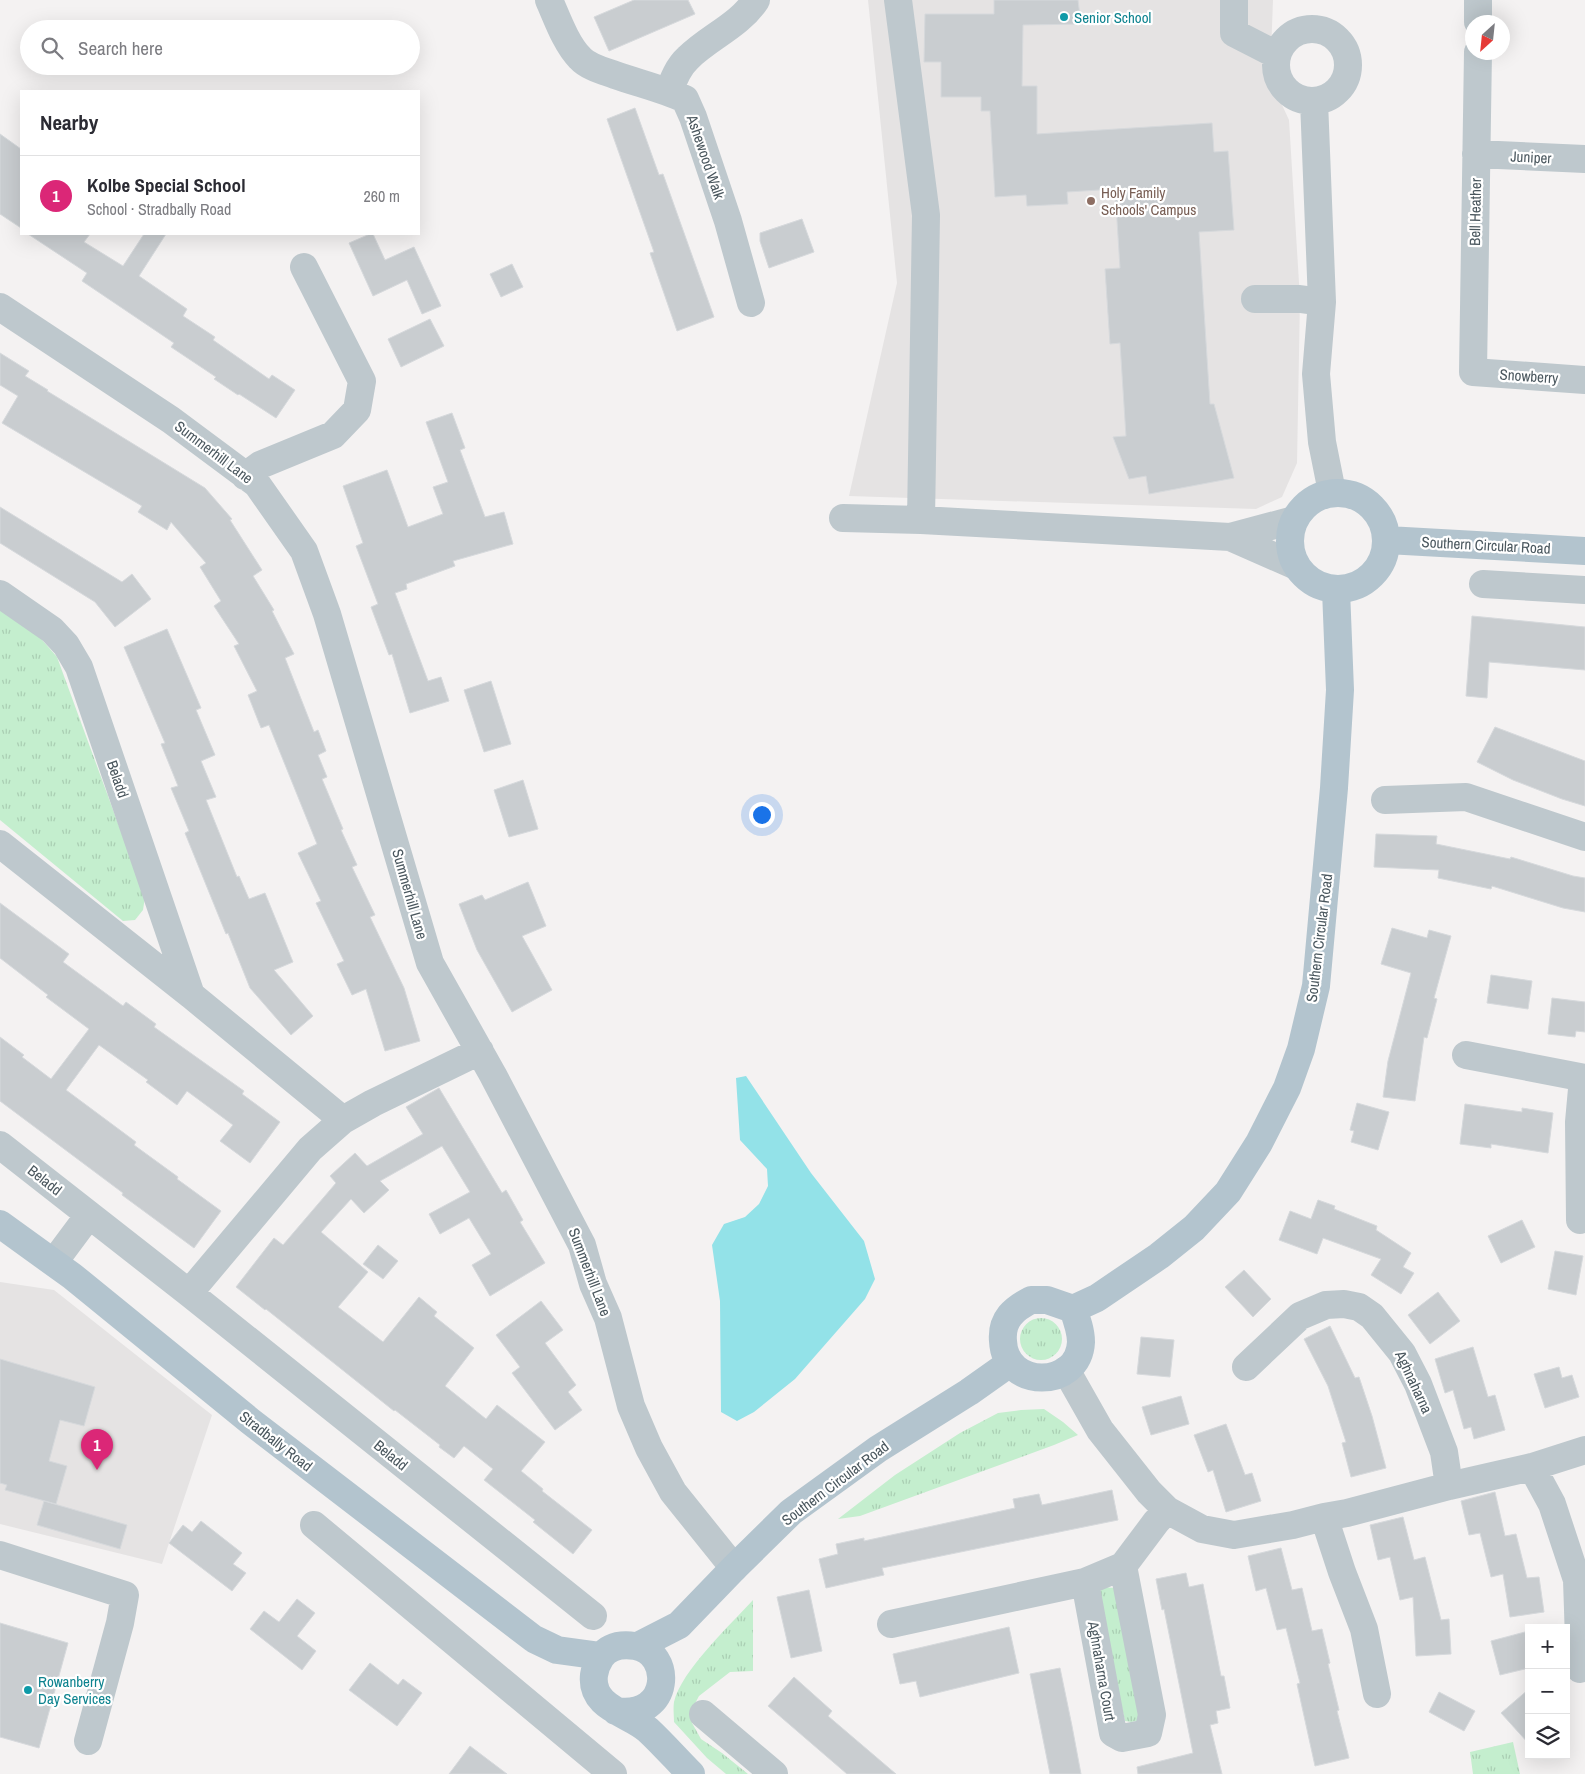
<!DOCTYPE html>
<html lang="en">
<head>
<meta charset="utf-8">
<style>
  body { margin:0; font-family:"Archivo Narrow",sans-serif; background:#f7f7f7; color:#2b2b33 }
  .controls { position:absolute; right:15px; bottom:15px; display:grid; overflow:hidden; border-radius:0px; box-shadow:0 5px 20px #0002 }
  .controls button { width:45px; height:45px; display:grid; place-items:center; padding:0; border:0; border-bottom:1px solid #e1e1e2; background:#fff; color:#2b2b33; font:25px sans-serif }
  .compass { position:absolute; left:1465px; top:15px; width:45px; height:45px; border-radius:50%; background:#fff; box-shadow:0 5px 20px #0002; rotate:207deg }
  .you { position:absolute; left:761px; top:814px; width:18px; height:18px; margin:-12px; border:4px solid #fff; border-radius:50%; background:#1a73e8; box-shadow:0 0 0 8px #1a73e833 }
  .badge { display:grid; place-items:center; width:32px; height:32px; border-radius:50%; background:#db2777; color:#fff; font-size:16px; font-weight:700 }
  .pin { position:absolute; translate:-50% -41px; filter:drop-shadow(0 1px 2px #0008) }
  .pin::after { content:''; position:absolute; top:26px; width:18px; height:15px; background:inherit; clip-path:polygon(0 0,100% 0,50% 100%) }
  .list { margin:0; padding:0; list-style:none }
  h2 { display:flex; justify-content:space-between; align-items:center; height:65px; margin:0; padding:0 20px; font-size:21px }
  h2 small { font-size:16px; font-weight:400; color:#7c7c81 }
  .list li { display:grid; grid-template-columns:32px 1fr auto; gap:15px; align-items:center; box-sizing:border-box; height:80px; padding:0 20px; border-top:1px solid #e1e1e2 }
  .list b { display:block; font-size:19px; white-space:nowrap }
  .list p { margin:0; font-size:16px; white-space:nowrap; color:#7c7c81 }
  .list em { font-size:16px; font-style:normal; color:#7c7c81 }
  .icon { flex:none; width:28px; height:28px; fill:none; stroke:currentColor; stroke-width:2; stroke-linecap:round; stroke-linejoin:round }
  .map { position:relative; flex:none; width:1585px; height:1774px; overflow:hidden }
  .search { position:absolute; background:#fff; box-shadow:0 5px 20px #0002; left:20px; top:20px; width:400px; height:55px; display:flex; align-items:center; gap:12px; box-sizing:border-box; padding:0 18px; border-radius:28px; color:#7c7c81; font-size:19px }
  .panel { position:absolute; background:#fff; box-shadow:0 5px 20px #0002; left:20px; top:90px; width:400px; height:145px; border-radius:0px }
  .map>svg:first-child { display:block }
</style>
</head>
<body>
<div class="map">
<svg width="1585" height="1774" viewBox="0 0 1585 1774">
  <defs>
    <pattern id="grass-tufts" width="24" height="20" patternUnits="userSpaceOnUse" patternTransform="scale(1.25)"><rect width="24" height="20" fill="#c4eece"/><path d="M3 7l-1-3M5 7V3M7 7l1-3M15 17l-1-3M17 17v-4M19 17l1-3" fill="none" stroke="#aaceb3"/></pattern>
  </defs>
  <rect width="100%" height="100%" fill="#f4f2f2"/>
  <path fill="#e5e3e3" d="M 868,0 L 1273,0 L 1270,79 L 1289,120 L 1300,299 L 1297,463 L 1282,497 L 1256,509 L 849,496 L 897,283 Z
    M 0,1282 L 54,1290 L 212,1415 L 162,1564 L 0,1524 Z"/>
  <path fill="url(#grass-tufts)" d="M 0,608 L 31,627 L 57,657 L 145,897 L 143,910 L 135,920 L 123,921 L 0,820 Z
    M1020 1339a21 21 0 1 1 42 0a21 21 0 1 1-42 0Z
    M 1044,1409 L 1063,1422 L 1078,1435 L 1054,1445 L 860,1516 L 838,1519 L 895,1475 L 960,1433 L 998,1413 L 1021,1410 Z
    M 1101,1587 L 1116,1588 L 1141,1720 L 1131,1722 L 1125,1721 L 1096,1595 Z
    M 753,1600 L 753,1671 L 730,1672 L 699,1696 L 691,1711 L 692,1723 L 701,1739 L 722,1753 L 748,1774 L 726,1774 L 707,1758 L 674,1722 C 674,1716 673,1708 674,1702 C 681,1671 731,1624 753,1600 Z
    M 1513,1742 L 1520,1774 L 1473,1774 L 1470,1752 Z"/>
  <path fill="#93e2e8" d="M 746,1076 L 811,1173 L 864,1241 L 875,1279 L 865,1299 L 795,1379 L 754,1412 L 737,1421 L 721,1412 L 720,1301 L 712,1245 L 724,1224 L 745,1217 L 759,1204 L 768,1186 L 767,1169 L 740,1140 L 736,1078 Z"/>
  <path fill="#c9cdd0" stroke="#d6d9dc" d="M 634,0 L 688,0 L 695,14 L 609,51 L 594,17 Z
    M 994,0 L 1078,0 L 1081,24 L 1023,25 L 1022,86 L 1037,86 L 1037,134 L 1212,123 L 1214,152 L 1228,151 L 1234,230 L 1199,232 L 1210,404 L 1214,404 L 1234,478 L 1149,494 L 1146,476 L 1129,479 L 1113,437 L 1126,436 L 1120,343 L 1110,344 L 1105,269 L 1120,268 L 1115,189 L 1067,192 L 1068,204 L 1027,206 L 1026,195 L 995,197 L 990,111 L 981,111 L 981,97 L 941,97 L 941,62 L 924,62 L 925,14 L 994,14 Z
    M 635,108 L 659,175 L 663,174 L 714,317 L 677,331 L 650,253 L 654,252 L 607,119 Z
    M 0,134 L 21,149 L 21,228 L 0,214 Z
    M 802,219 L 814,252 L 769,268 L 760,241 L 760,233 Z
    M 28,234 L 90,234 L 84,242 L 123,266 L 144,234 L 166,234 L 139,276 L 187,309 L 183,316 L 215,337 L 213,340 L 269,379 L 272,375 L 295,390 L 276,418 L 239,394 L 238,395 L 214,379 L 216,377 L 171,347 L 174,343 L 82,281 L 87,273 Z
    M 370,234 L 373,234 L 385,260 L 414,247 L 441,306 L 422,314 L 407,280 L 373,296 L 349,243 Z
    M 512,264 L 523,287 L 501,297 L 490,274 Z
    M 430,319 L 444,346 L 401,367 L 388,339 Z
    M 0,353 L 29,371 L 25,376 L 48,390 L 47,391 L 205,488 L 232,519 L 230,520 L 262,570 L 253,576 L 274,610 L 272,611 L 294,654 L 285,658 L 314,732 L 318,730 L 326,751 L 318,755 L 327,777 L 322,779 L 343,829 L 341,830 L 357,865 L 352,867 L 375,915 L 370,917 L 404,988 L 420,1041 L 385,1051 L 366,989 L 352,995 L 337,964 L 344,961 L 316,903 L 321,901 L 298,853 L 317,844 L 269,725 L 261,728 L 248,695 L 257,691 L 234,646 L 239,644 L 214,606 L 221,601 L 200,567 L 206,563 L 171,522 L 167,530 L 138,512 L 142,506 L 2,423 L 18,396 L 0,385 Z
    M 452,413 L 465,448 L 460,450 L 485,517 L 504,512 L 513,544 L 453,561 L 455,566 L 406,584 L 407,589 L 395,593 L 428,681 L 441,677 L 449,701 L 410,713 L 392,654 L 389,655 L 371,607 L 378,604 L 356,546 L 363,543 L 343,486 L 387,470 L 408,527 L 443,514 L 433,487 L 448,482 L 426,422 Z
    M 0,507 L 122,582 L 132,574 L 151,599 L 115,627 L 95,602 L 0,543 Z
    M 1472,616 L 1585,627 L 1585,670 L 1489,662 L 1487,698 L 1466,696 Z
    M 167,629 L 201,708 L 196,710 L 215,755 L 201,761 L 216,797 L 206,800 L 237,877 L 239,876 L 249,899 L 265,893 L 293,962 L 274,970 L 313,1016 L 291,1035 L 250,988 L 228,933 L 226,934 L 185,833 L 189,831 L 171,788 L 178,786 L 161,744 L 165,743 L 124,647 Z
    M 491,681 L 511,744 L 484,752 L 464,690 Z
    M 1495,727 L 1585,761 L 1585,806 L 1562,799 L 1513,780 L 1477,762 Z
    M 523,780 L 538,829 L 509,837 L 494,790 Z
    M 1376,834 L 1437,836 L 1436,844 L 1510,859 L 1511,857 L 1573,876 L 1585,878 L 1585,912 L 1563,908 L 1492,886 L 1491,889 L 1438,878 L 1439,870 L 1374,867 Z
    M 528,882 L 546,926 L 522,936 L 552,990 L 512,1012 L 477,950 L 459,904 L 482,895 L 485,900 Z
    M 0,903 L 69,954 L 63,962 L 123,1006 L 126,1002 L 156,1024 L 154,1027 L 244,1091 L 242,1094 L 280,1122 L 250,1163 L 220,1141 L 233,1125 L 187,1091 L 177,1105 L 146,1082 L 148,1080 L 99,1045 L 66,1090 L 136,1142 L 134,1145 L 178,1177 L 177,1179 L 221,1211 L 194,1248 L 122,1195 L 123,1193 L 0,1101 L 0,1037 L 24,1055 L 22,1057 L 51,1079 L 89,1029 L 46,997 L 48,995 L 0,958 Z
    M 1392,928 L 1427,938 L 1429,930 L 1451,936 L 1434,998 L 1437,999 L 1427,1038 L 1424,1037 L 1415,1101 L 1383,1097 L 1388,1061 L 1411,973 L 1381,964 Z
    M 1491,975 L 1532,981 L 1528,1009 L 1487,1003 Z
    M 1552,998 L 1585,1002 L 1585,1032 L 1576,1031 L 1575,1037 L 1548,1034 Z
    M 439,1088 L 502,1193 L 506,1190 L 523,1220 L 520,1222 L 545,1263 L 490,1296 L 472,1265 L 491,1254 L 469,1218 L 440,1234 L 429,1214 L 470,1192 L 442,1146 L 380,1181 L 389,1190 L 364,1213 L 351,1199 L 321,1232 L 368,1272 L 338,1307 L 383,1342 L 419,1297 L 437,1312 L 434,1316 L 474,1348 L 445,1386 L 486,1419 L 497,1405 L 545,1442 L 521,1471 L 543,1489 L 542,1491 L 592,1530 L 573,1554 L 533,1522 L 535,1520 L 484,1480 L 493,1469 L 464,1446 L 454,1458 L 439,1447 L 440,1445 L 395,1410 L 394,1411 L 266,1309 L 265,1310 L 236,1287 L 274,1238 L 283,1245 L 336,1183 L 330,1176 L 355,1153 L 367,1166 L 423,1134 L 406,1107 Z
    M 1357,1103 L 1389,1112 L 1378,1150 L 1351,1142 L 1354,1131 L 1350,1130 Z
    M 1465,1104 L 1522,1112 L 1522,1108 L 1553,1113 L 1548,1153 L 1491,1144 L 1491,1148 L 1460,1144 Z
    M 1318,1200 L 1335,1206 L 1334,1209 L 1377,1226 L 1376,1230 L 1411,1253 L 1403,1267 L 1414,1273 L 1401,1294 L 1371,1275 L 1381,1259 L 1323,1238 L 1317,1254 L 1279,1240 L 1290,1211 L 1311,1219 Z
    M 1522,1220 L 1535,1247 L 1501,1263 L 1488,1236 Z
    M 378,1245 L 398,1261 L 383,1279 L 363,1264 Z
    M 1555,1251 L 1583,1256 L 1576,1295 L 1548,1289 Z
    M 1244,1270 L 1271,1299 L 1253,1317 L 1225,1287 Z
    M 1438,1292 L 1460,1321 L 1430,1344 L 1408,1315 Z
    M 541,1301 L 563,1330 L 545,1343 L 576,1385 L 568,1392 L 582,1410 L 555,1430 L 512,1373 L 520,1367 L 496,1335 Z
    M 1330,1326 L 1355,1378 L 1359,1377 L 1372,1416 L 1386,1468 L 1351,1477 L 1342,1443 L 1346,1442 L 1328,1386 L 1304,1339 Z
    M 1141,1337 L 1174,1340 L 1170,1377 L 1137,1374 Z
    M 1473,1347 L 1488,1397 L 1495,1395 L 1505,1430 L 1474,1439 L 1471,1427 L 1464,1429 L 1453,1390 L 1445,1393 L 1435,1359 Z
    M 0,1359 L 95,1387 L 84,1426 L 60,1420 L 49,1461 L 67,1466 L 56,1504 L 5,1490 L 7,1485 L 0,1483 Z
    M 1559,1367 L 1562,1378 L 1572,1375 L 1579,1397 L 1545,1408 L 1534,1374 Z
    M 1181,1396 L 1189,1424 L 1151,1435 L 1142,1407 Z
    M 1226,1424 L 1245,1475 L 1252,1473 L 1261,1501 L 1226,1512 L 1213,1470 L 1208,1472 L 1194,1435 Z
    M 1112,1490 L 1118,1520 L 882,1568 L 884,1575 L 826,1588 L 819,1559 L 838,1554 L 836,1544 L 864,1538 L 864,1541 L 1015,1508 L 1013,1499 L 1039,1494 L 1042,1505 Z
    M 1495,1492 L 1505,1536 L 1516,1534 L 1527,1578 L 1539,1577 L 1544,1612 L 1510,1617 L 1503,1574 L 1491,1577 L 1480,1533 L 1469,1535 L 1461,1501 Z
    M 44,1501 L 127,1525 L 120,1549 L 37,1525 Z
    M 1403,1517 L 1414,1560 L 1425,1557 L 1441,1620 L 1449,1619 L 1451,1654 L 1416,1656 L 1413,1597 L 1400,1600 L 1390,1557 L 1378,1560 L 1370,1525 Z
    M 201,1521 L 242,1553 L 233,1564 L 246,1573 L 232,1591 L 169,1543 L 183,1525 L 192,1532 Z
    M 1281,1548 L 1292,1590 L 1302,1588 L 1312,1631 L 1322,1629 L 1330,1663 L 1328,1664 L 1339,1710 L 1337,1711 L 1349,1758 L 1315,1766 L 1297,1684 L 1300,1683 L 1286,1628 L 1277,1630 L 1266,1588 L 1256,1591 L 1248,1556 Z
    M 1186,1573 L 1189,1587 L 1203,1584 L 1221,1676 L 1224,1676 L 1230,1708 L 1216,1711 L 1218,1723 L 1210,1725 L 1222,1774 L 1138,1774 L 1137,1767 L 1193,1753 L 1164,1609 L 1162,1610 L 1156,1579 Z
    M 809,1590 L 822,1651 L 791,1658 L 777,1597 Z
    M 297,1599 L 315,1613 L 297,1636 L 316,1651 L 302,1670 L 250,1629 L 264,1611 L 279,1622 Z
    M 0,1623 L 68,1643 L 39,1748 L 0,1737 Z
    M 1009,1627 L 1019,1673 L 920,1697 L 916,1681 L 900,1684 L 893,1654 Z
    M 1525,1632 L 1529,1648 L 1529,1668 L 1500,1675 L 1491,1641 Z
    M 370,1663 L 398,1685 L 403,1679 L 422,1693 L 397,1726 L 349,1690 Z
    M 1060,1668 L 1072,1726 L 1081,1774 L 1050,1774 L 1030,1674 Z
    M 794,1677 L 832,1711 L 828,1716 L 896,1774 L 847,1774 L 768,1706 Z
    M 1529,1689 L 1529,1744 L 1501,1713 Z
    M 1439,1692 L 1475,1711 L 1464,1731 L 1429,1712 Z
    M 470,1746 L 507,1774 L 449,1774 Z"/>
  <g fill="none" stroke-linecap="round" stroke-linejoin="round">
    <path stroke="#bec8cd" stroke-width="28" d="M 549,0 C 557,18 566,44 580,58 C 588,67 604,71 615,75 C 638,83 663,89 685,99 L 693,117 L 728,221 L 751,303
      M 898,0 L 926,215 L 921,520
      M 1234,0 L 1234,33 L 1277,55
      M 1478,22 L 1478,0
      M1276 65a36 36 0 1 1 72 0a36 36 0 1 1-72 0Z
      M 1478,52 L 1473,372 L 1585,380
      M 669,92 C 673,80 678,67 688,58 C 709,37 739,26 756,0
      M 1314,101 L 1322,302 L 1316,374 L 1322,442 L 1332,492
      M 1476,154 L 1585,159
      M 1255,299 L 1300,299 L 1322,302
      M 0,307 L 171,420 L 257,484 L 304,551 L 327,614 L 430,963 L 493,1075 L 582,1245 L 593,1284 L 608,1318 L 631,1406 L 649,1448 L 673,1492 L 734,1568
      M 245,476 L 260,465 L 333,435 L 357,410 L 362,381 L 304,267
      M 843,518 L 921,520 L 1230,537 L 1294,520
      M 1230,537 L 1296,566
      M 1483,584 L 1585,590
      M 0,594 L 52,630 L 66,645 L 79,667 L 191,995 L 343,1120
      M 1385,800 L 1466,797 L 1585,837
      M 0,844 L 191,995
      M 1466,1055 L 1585,1078
      M 0,1145 L 189,1293 L 593,1616
      M 1580,1220 L 1579,1122 L 1583,1078
      M 54,1262 L 89,1215
      M 189,1293 L 310,1149 L 343,1120 L 373,1103 L 480,1051
      M 1246,1367 L 1300,1316 L 1326,1305 L 1344,1304 L 1359,1307 L 1372,1316 L 1402,1353 L 1418,1384 L 1444,1452 L 1449,1486
      M 1066,1370 L 1100,1430 L 1149,1492 L 1167,1510 L 1202,1529 L 1234,1535 L 1293,1525 L 1324,1517 L 1347,1513 L 1449,1486 L 1532,1467 L 1585,1450
      M 1532,1467 L 1552,1504 L 1577,1580 L 1580,1669
      M 1324,1517 L 1342,1572 L 1364,1629 L 1377,1694
      M 314,1525 L 613,1774
      M 0,1555 L 125,1595 L 120,1623 L 88,1741
      M 1085,1582 L 1113,1733 L 1122,1738 L 1148,1733 L 1152,1715 L 1123,1566
      M 891,1624 L 1085,1582 L 1123,1566 L 1156,1522 L 1167,1510
      M 703,1714 L 774,1774"/>
    <path stroke="#b3c4ce" stroke-width="28" d="M1290 541a48 48 0 1 1 96 0a48 48 0 1 1-96 0Z
      M 1387,540 L 1585,551
      M 0,1224 L 72,1276 L 250,1421 L 534,1639 L 557,1650 L 601,1656
      M 1031,1300 L 1047,1300 L 1073,1309 C 1077,1320 1081,1331 1081,1342 C 1079,1389 1005,1390 1003,1341 C 1001,1319 1014,1309 1031,1300 Z
      M 1073,1309 L 1097,1298 L 1159,1256 L 1194,1228 L 1228,1192 L 1259,1143 L 1287,1088 L 1301,1049 L 1316,986 L 1334,788 L 1340,690 L 1336,590
      M 638,1646 L 679,1625 L 734,1568 L 791,1512 L 878,1449 L 969,1392 L 1010,1363
      M 616,1711 C 672,1719 673,1652 635,1646 C 622,1644 609,1646 601,1657 C 597,1663 595,1668 594,1675 C 590,1708 629,1713 648,1730 C 663,1744 677,1760 691,1774"/>
  </g>
  <g fill="#0f9aa8" stroke="#fff" stroke-width="2">
    <circle cx="1064" cy="17" r="5"/>
    <circle cx="28" cy="1690" r="5"/>
  </g>
  <circle fill="#8d6e63" stroke="#fff" stroke-width="2" cx="1091" cy="201" r="5"/>
  <g text-anchor="middle" dominant-baseline="central" stroke-width="4.5" stroke-linejoin="round" paint-order="stroke">
    <g font-size="15" fill="#0d838f" stroke="#fff" text-anchor="start">
      <text x="1074" y="17">Senior School</text>
      <text x="38" y="1681">Rowanberry<tspan x="38" dy="17">Day Services</tspan></text>
    </g>
    <g font-size="15" fill="#4a575e" stroke="#fff">
      <text transform="translate(706 157) rotate(71)">Ashewood Walk</text>
      <text transform="translate(1531 157) rotate(3)">Juniper</text>
      <text transform="translate(1475 212) rotate(-89)">Bell Heather</text>
      <text transform="translate(1529 376) rotate(4)">Snowberry</text>
      <text transform="translate(214 452) rotate(37)">Summerhill Lane</text>
      <text transform="translate(1486 545) rotate(3)">Southern Circular Road</text>
      <text transform="translate(118 779) rotate(71)">Beladd</text>
      <text transform="translate(410 894) rotate(74)">Summerhill Lane</text>
      <text transform="translate(1319 938) rotate(-83)">Southern Circular Road</text>
      <text transform="translate(45 1180) rotate(38)">Beladd</text>
      <text transform="translate(590 1272) rotate(69)">Summerhill Lane</text>
      <text transform="translate(1414 1382) rotate(65)">Aghnaharna</text>
      <text transform="translate(276 1441) rotate(38)">Stradbally Road</text>
      <text transform="translate(391 1455) rotate(39)">Beladd</text>
      <text transform="translate(835 1483) rotate(-37)">Southern Circular Road</text>
      <text transform="translate(1102 1671) rotate(80)">Aghnaharna Court</text>
    </g>
    <g font-size="15" fill="#785e54" stroke="#fff" text-anchor="start">
      <text x="1101" y="192">Holy Family<tspan x="1101" dy="17">Schools' Campus</tspan></text>
    </g>
  </g>
</svg>
<div class="controls">
<button>+</button>
<button>−</button>
<button><svg class="icon" aria-label="layers" viewBox="0 0 24 24"><path d="M12 4l9 5-9 5-9-5zM3 14l9 5 9-5"/></svg></button>
</div>
<svg class="compass" viewBox="-18 -18 36 36"><path d="M0-13l5 13h-10z" fill="#e53935"/><path d="M0 13l5-13h-10z" fill="#7c7c81"/></svg>
<div class="you"></div>
<div class="pin badge" style="left:97px;top:1470px">1</div>
<div class="search"><svg class="icon" aria-label="search" viewBox="0 0 24 24"><circle cx="10" cy="10" r="6"/><path d="M15 15l6 6"/></svg>Search here</div>
<section class="panel">
<h2>Nearby<small></small></h2>
<ul class="list">
<li><span class="badge">1</span><div><b>Kolbe Special School</b><p>School · Stradbally Road</p></div><em>260 m</em></li>
</ul>
</section>
</div>
</body>
</html>
